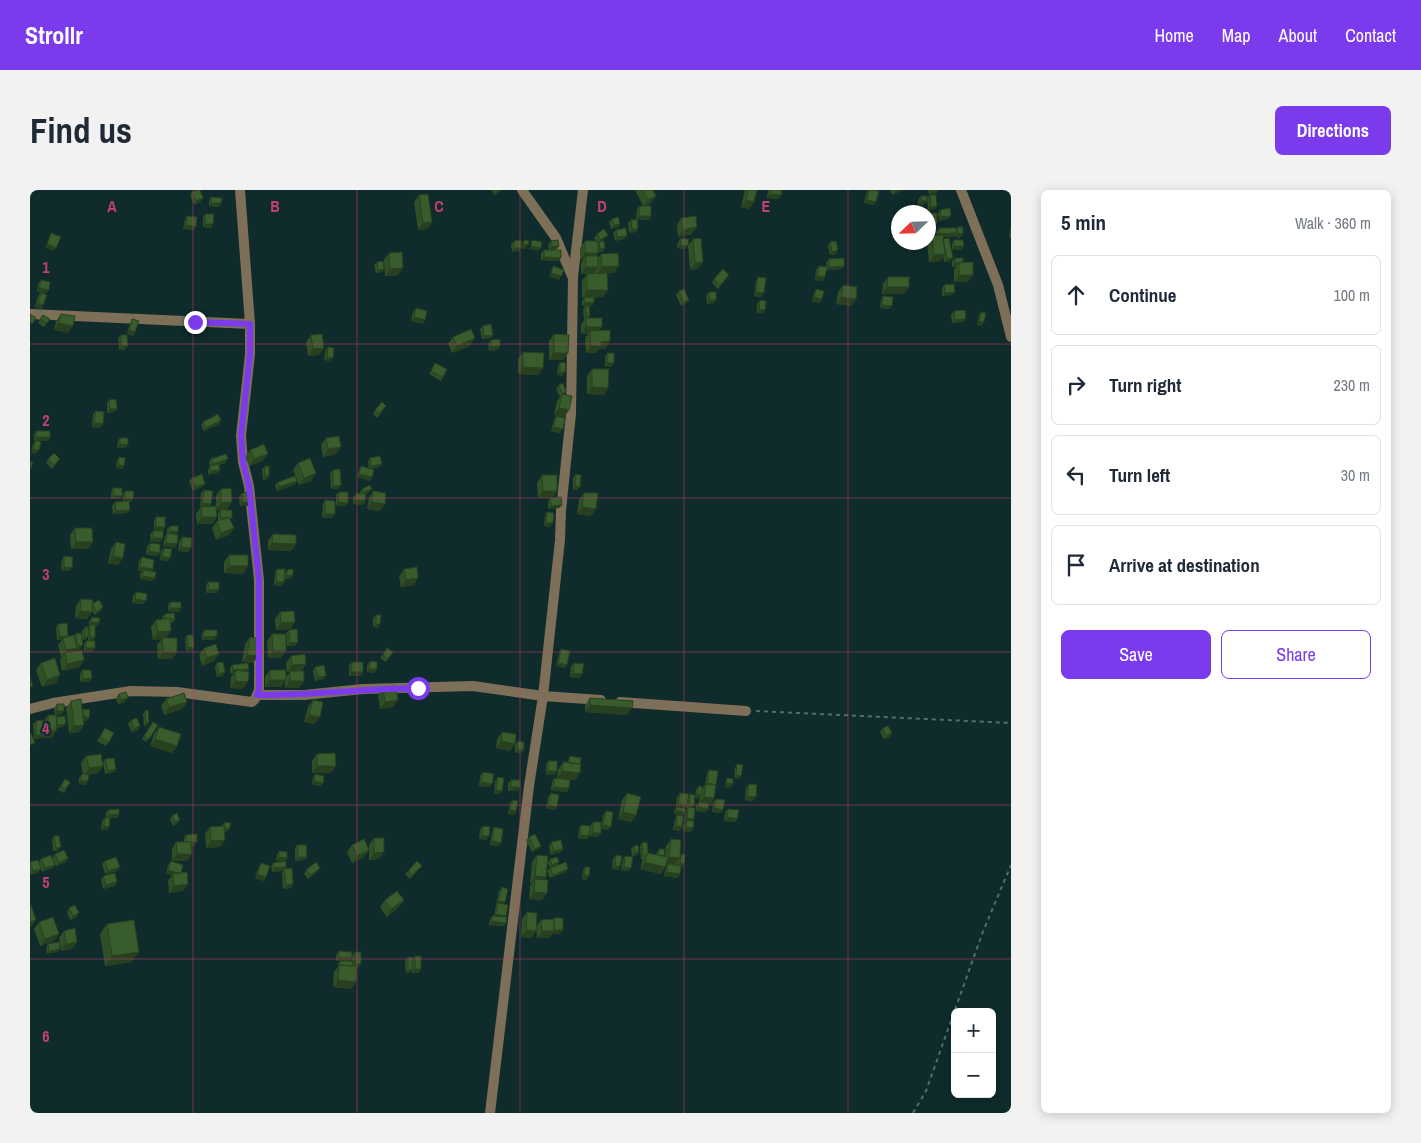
<!DOCTYPE html>
<html lang="en">
<head>
<meta charset="utf-8">
<style>
  body { margin:0; font-family:"Archivo Narrow",sans-serif; background:#f2f2f3; color:#1f2937 }
  .controls { position:absolute; right:15px; bottom:15px; display:grid; overflow:hidden; border-radius:8px; box-shadow:0 2px 12px #0003 }
  .controls button { width:45px; height:45px; display:grid; place-items:center; padding:0; border:0; border-bottom:1px solid #e0e1e3; background:#fff; color:#1f2937; font:25px sans-serif }
  .compass { position:absolute; left:861px; top:15px; width:45px; height:45px; border-radius:50%; background:#fff; box-shadow:0 2px 12px #0003; rotate:247deg }
  .stop { position:absolute; width:15px; height:15px; margin:-11px; border:4px solid #7c3aed; border-radius:50%; background:#fff }
  .stop.end { background:#7c3aed; border-color:#fff; box-shadow:0 1px 5px #0008 }
  .list { margin:0; padding:0; list-style:none }
  h2 { display:flex; justify-content:space-between; align-items:center; height:65px; margin:0; padding:0 20px; font-size:21px }
  h2 small { font-size:16px; font-weight:400; color:#747a83 }
  .list li { display:grid; grid-template-columns:32px 1fr auto; gap:15px; align-items:center; box-sizing:border-box; height:80px; margin:0 10px 10px; padding:0 10px; border:1px solid #e0e1e3; border-radius:8px }
  .list b { display:block; font-size:19px; white-space:nowrap }
  .list em { font-size:16px; font-style:normal; color:#747a83 }
  .actions { display:flex; gap:10px; padding:15px 20px }
  .actions a { flex:1; padding:11px 0; border:1px solid #7c3aed; border-radius:8px; text-align:center; font-size:18px; color:#7c3aed }
  .actions .main { background:#7c3aed; color:#fff }
  .icon { flex:none; width:28px; height:28px; fill:none; stroke:currentColor; stroke-width:2; stroke-linecap:round; stroke-linejoin:round }
  .map { position:relative; flex:none; width:981px; height:923px; overflow:hidden; border-radius:8px }
  header { display:flex; align-items:center; gap:30px; box-sizing:border-box; height:70px; padding:0 25px; background:#7c3aed; color:#fff }
  header strong { font-size:24px }
  nav { display:flex; gap:28px; margin-inline-start:auto; font-size:18px }
  .intro { display:flex; align-items:center; justify-content:space-between; box-sizing:border-box; height:120px; padding:0 30px }
  h1 { margin:0; font-size:35px }
  .button { padding:12px 22px; border-radius:8px; background:#7c3aed; color:#fff; font-size:18px; font-weight:700 }
  main { display:flex; gap:30px; padding:0 30px }
  aside { flex:1; background:#fff; border-radius:8px; box-shadow:0 2px 12px #0003 }
  .map>svg:first-child { display:block }
</style>
</head>
<body>
<header>
<strong>Strollr</strong>
<nav><a>Home</a><a>Map</a><a>About</a><a>Contact</a></nav>
</header>
<div class="intro"><h1>Find us</h1><a class="button">Directions</a></div>
<main>
<div class="map">
<svg width="981" height="923" viewBox="0 0 981 923">
  <rect width="100%" height="100%" fill="#0f2b2c"/>
  <g fill="none" stroke-linecap="round" stroke-linejoin="round">
    <path stroke="#4f7071" stroke-width="2" stroke-dasharray="4 4" stroke-linecap="butt" d="M 726,521 L 981,533
      M 883,923 L 896,901 L 952,744 L 981,675"/>
    <path stroke="#7e6f59" stroke-width="10" d="M 492,0 L 526,48 L 542,86
      M 931,0 L 968,95 L 981,147
      M 0,124 L 220,134
      M 227,505 L 274,505 L 333,499 L 443,496 L 513,506 L 571,510
      M 590,512 L 716,521
      M 0,519 L 23,513 L 101,501 L 147,502 L 222,512 L 225,509 L 229,500 L 229,390 L 219,296 L 213,272 L 211,246 L 220,164 L 220,134 L 210,0
      M 460,923 L 499,596 L 513,506 L 530,350 L 531,320 L 541,224 L 543,87 L 553,0"/>
  </g>
  <path fill="#314f27" d="M 462,0 L 472,0 L 464,5 Z
    M 605,0 L 623,0 L 621,13 L 616,16 L 621,26 L 619,30 L 607,29 L 608,39 L 606,42 L 599,43 L 598,33 L 601,30 L 606,29 L 607,19 L 609,16 L 613,16 Z
    M 715,0 L 727,0 L 724,12 L 719,19 L 711,17 Z
    M 738,0 L 752,0 L 749,9 L 737,8 Z
    M 839,0 L 844,0 L 843,15 L 834,13 L 837,2 Z
    M 860,0 L 873,0 L 862,5 Z
    M 898,0 L 908,0 L 908,1 L 905,4 L 899,5 Z
    M 162,2 L 173,8 L 170,12 L 164,15 L 160,5 Z
    M 389,5 L 402,32 L 397,39 L 388,40 L 384,12 Z
    M 900,5 L 907,16 L 904,20 L 898,20 L 897,9 L 897,11 L 895,14 L 888,15 L 888,10 L 891,6 L 897,8 Z
    M 181,7 L 191,13 L 189,17 L 179,16 L 179,11 Z
    M 910,20 L 918,29 L 909,31 L 908,23 Z
    M 175,24 L 183,34 L 181,38 L 173,37 L 173,27 Z
    M 157,26 L 166,37 L 163,40 L 153,39 L 155,29 Z
    M 651,28 L 662,44 L 648,47 L 647,35 Z
    M 582,29 L 590,34 L 588,37 L 581,39 L 579,32 Z
    M 981,36 L 981,48 L 979,48 Z
    M 928,37 L 930,48 L 925,47 L 925,44 L 923,47 L 913,47 L 920,71 L 914,72 L 913,66 L 910,71 L 899,72 L 897,54 L 902,46 L 907,46 L 906,42 L 909,38 L 926,40 Z
    M 586,40 L 594,49 L 585,51 L 583,43 Z
    M 567,44 L 578,45 L 575,48 L 570,52 L 573,62 L 568,62 L 566,66 L 568,67 L 571,64 L 589,76 L 584,83 L 577,83 L 573,107 L 552,108 L 552,91 L 557,84 L 551,84 L 551,73 L 553,70 L 550,70 L 550,58 L 555,51 L 566,51 L 564,48 Z
    M 651,48 L 655,59 L 647,58 L 648,52 Z
    M 663,49 L 668,79 L 660,80 L 658,56 Z
    M 494,50 L 498,55 L 495,59 L 491,58 L 489,61 L 482,62 L 481,54 L 484,51 L 491,55 Z
    M 924,50 L 934,56 L 931,60 L 922,60 L 922,54 Z
    M 521,51 L 527,59 L 523,60 L 528,71 L 511,70 L 511,63 L 514,60 L 519,60 L 518,55 Z
    M 800,52 L 806,64 L 800,65 L 798,56 Z
    M 359,63 L 368,85 L 355,86 L 354,70 Z
    M 925,68 L 933,72 L 938,92 L 924,92 L 924,80 L 926,77 L 922,77 L 922,71 Z
    M 799,69 L 814,76 L 811,79 L 797,80 L 796,73 Z
    M 347,72 L 354,79 L 352,82 L 346,83 L 344,75 Z
    M 789,76 L 793,91 L 785,90 L 786,80 Z
    M 699,85 L 688,99 L 682,93 L 684,89 Z
    M 728,87 L 731,107 L 724,106 L 726,91 Z
    M 858,87 L 874,104 L 852,104 L 853,94 Z
    M 11,90 L 16,103 L 7,102 L 8,94 Z
    M 813,95 L 826,109 L 821,116 L 806,114 L 808,102 Z
    M 914,95 L 922,105 L 912,106 L 912,98 Z
    M 786,99 L 790,113 L 782,111 L 784,103 Z
    M 649,101 L 659,110 L 656,113 L 651,116 L 646,105 Z
    M 679,102 L 684,113 L 677,114 L 676,106 Z
    M 11,103 L 13,115 L 11,119 L 5,117 L 8,106 Z
    M 853,106 L 859,119 L 850,118 L 851,110 Z
    M 554,108 L 564,112 L 562,116 L 559,116 L 559,128 L 569,141 L 580,151 L 575,159 L 569,159 L 566,163 L 556,163 L 555,148 L 558,144 L 551,144 L 551,135 L 554,130 L 553,120 L 555,116 L 552,116 L 552,111 Z
    M 730,110 L 735,120 L 733,123 L 727,123 L 727,114 Z
    M 386,118 L 393,134 L 381,131 L 383,122 Z
    M 924,121 L 933,132 L 922,133 L 921,125 Z
    M 951,122 L 954,132 L 951,136 L 947,135 L 949,125 Z
    M 31,124 L 38,143 L 24,140 L 26,131 Z
    M 13,125 L 20,129 L 14,137 L 8,133 Z
    M 102,129 L 105,142 L 103,146 L 97,144 L 100,133 Z
    M 453,136 L 463,145 L 460,148 L 452,149 L 450,139 Z
    M 524,144 L 538,163 L 533,170 L 519,170 L 519,151 Z
    M 91,145 L 95,160 L 89,160 L 88,148 Z
    M 281,145 L 294,158 L 289,165 L 278,166 L 276,152 Z
    M 423,147 L 440,156 L 422,163 L 418,154 Z
    M 461,150 L 468,160 L 459,161 L 458,154 Z
    M 298,157 L 300,171 L 294,170 L 295,161 Z
    M 493,162 L 513,178 L 508,185 L 488,184 L 488,169 Z
    M 577,163 L 584,173 L 581,177 L 575,177 L 575,167 Z
    M 530,172 L 533,186 L 527,185 L 528,176 Z
    M 405,173 L 413,187 L 411,191 L 399,184 Z
    M 562,179 L 578,198 L 574,205 L 557,204 L 557,186 Z
    M 529,195 L 535,205 L 534,227 L 524,225 L 527,211 L 530,207 L 526,199 Z
    M 79,210 L 87,219 L 84,222 L 77,223 L 77,213 Z
    M 356,216 L 347,228 L 343,224 L 345,220 Z
    M 66,221 L 73,234 L 70,238 L 62,237 L 63,224 Z
    M 526,226 L 530,243 L 521,241 L 524,230 Z
    M 191,230 L 189,234 L 174,241 L 171,235 L 173,232 Z
    M 6,241 L 20,247 L 18,251 L 9,251 L 6,264 L 1,262 L 3,254 L 5,251 L 4,251 L 4,245 Z
    M 90,248 L 96,258 L 87,258 L 88,251 Z
    M 296,248 L 306,264 L 293,267 L 291,255 Z
    M 220,260 L 233,271 L 219,276 L 215,267 Z
    M 89,267 L 92,279 L 86,278 L 87,270 Z
    M 340,268 L 352,274 L 349,277 L 341,279 L 342,287 L 340,291 L 327,287 L 329,280 L 331,276 L 339,278 L 338,272 Z
    M 18,269 L 30,269 L 22,279 L 16,273 Z
    M 181,269 L 198,269 L 195,273 L 189,275 L 190,280 L 187,283 L 178,285 L 178,280 L 180,276 L 179,272 Z
    M 268,273 L 281,291 L 269,295 L 263,280 Z
    M 235,276 L 236,290 L 233,290 L 232,279 Z
    M 303,280 L 311,295 L 308,299 L 301,299 L 300,283 Z
    M 546,284 L 550,297 L 547,300 L 543,300 L 543,288 Z
    M 512,285 L 527,301 L 522,308 L 532,315 L 529,318 L 518,319 L 518,312 L 520,308 L 508,308 L 507,293 Z
    M 162,288 L 172,297 L 163,301 L 159,291 Z
    M 267,291 L 264,295 L 247,301 L 245,295 L 248,292 Z
    M 83,298 L 90,309 L 81,309 L 81,302 Z
    M 191,299 L 197,320 L 194,320 L 200,330 L 204,338 L 199,345 L 186,350 L 182,338 L 187,331 L 188,331 L 188,323 L 190,320 L 186,320 L 182,334 L 167,334 L 166,324 L 171,317 L 170,317 L 171,303 L 174,300 L 181,314 L 180,316 L 186,316 L 186,306 Z
    M 332,299 L 339,302 L 335,304 L 333,315 L 323,314 L 323,307 L 326,303 L 330,303 L 330,302 Z
    M 95,301 L 103,309 L 101,312 L 99,312 L 97,323 L 83,324 L 82,316 L 85,312 L 93,312 L 93,304 Z
    M 343,301 L 350,321 L 337,319 L 339,308 Z
    M 309,302 L 318,313 L 315,316 L 306,316 L 306,305 Z
    M 212,303 L 220,312 L 218,316 L 210,316 L 209,307 Z
    M 554,303 L 561,326 L 547,324 L 549,310 Z
    M 295,310 L 302,328 L 292,327 L 293,314 Z
    M 517,322 L 520,337 L 514,336 L 515,326 Z
    M 126,327 L 135,337 L 133,341 L 133,348 L 130,352 L 121,352 L 120,344 L 123,341 L 124,341 L 124,331 Z
    M 140,336 L 146,345 L 147,354 L 145,358 L 133,356 L 135,347 L 137,343 L 137,339 Z
    M 45,338 L 58,359 L 41,359 L 40,345 Z
    M 243,344 L 266,354 L 261,361 L 238,360 L 238,351 Z
    M 152,347 L 161,358 L 158,362 L 148,361 L 149,351 Z
    M 86,352 L 88,375 L 78,373 L 81,359 Z
    M 120,353 L 127,366 L 116,365 L 117,356 Z
    M 134,358 L 138,371 L 130,370 L 131,361 Z
    M 199,365 L 213,384 L 194,383 L 194,372 Z
    M 34,366 L 40,381 L 31,381 L 32,370 Z
    M 112,367 L 123,379 L 122,381 L 122,391 L 110,389 L 110,384 L 112,381 L 108,381 L 109,371 Z
    M 247,379 L 255,383 L 257,380 L 261,389 L 255,389 L 255,384 L 254,392 L 251,396 L 244,395 L 245,382 Z
    M 374,379 L 384,395 L 371,397 L 369,387 Z
    M 178,392 L 189,399 L 187,403 L 176,403 L 176,396 Z
    M 106,402 L 113,414 L 102,413 L 103,406 Z
    M 51,409 L 62,414 L 71,421 L 65,425 L 62,421 L 57,429 L 45,428 L 46,416 Z
    M 140,412 L 151,418 L 149,422 L 138,421 L 138,415 Z
    M 250,422 L 265,432 L 260,439 L 246,440 L 245,429 Z
    M 135,424 L 145,429 L 142,433 L 140,433 L 137,448 L 147,462 L 142,469 L 128,469 L 127,455 L 132,449 L 123,450 L 121,437 L 126,430 L 133,429 L 132,427 Z
    M 346,425 L 350,434 L 348,438 L 343,437 L 343,428 Z
    M 62,427 L 67,437 L 65,436 L 65,447 L 63,451 L 58,451 L 58,442 L 55,450 L 52,450 L 52,441 L 55,437 L 58,438 L 59,436 L 59,431 Z
    M 28,434 L 37,447 L 45,445 L 45,444 L 50,459 L 46,460 L 45,461 L 54,470 L 49,477 L 32,481 L 30,470 L 32,467 L 31,467 L 28,455 L 32,450 L 27,450 L 26,437 Z
    M 174,440 L 187,446 L 184,450 L 172,450 L 172,444 Z
    M 259,440 L 265,456 L 257,456 L 256,443 Z
    M 242,444 L 251,468 L 238,468 L 237,451 Z
    M 157,445 L 161,461 L 156,461 L 155,449 Z
    M 220,447 L 228,466 L 223,473 L 212,472 L 215,454 Z
    M 56,451 L 63,462 L 54,462 L 54,455 Z
    M 174,458 L 184,471 L 172,476 L 169,465 Z
    M 357,458 L 363,462 L 356,472 L 350,468 Z
    M 531,459 L 535,478 L 526,476 L 529,463 Z
    M 261,466 L 276,474 L 271,481 L 266,481 L 274,491 L 269,498 L 255,498 L 255,491 L 251,497 L 235,497 L 235,487 L 240,480 L 256,487 L 260,482 L 257,482 L 256,473 Z
    M 340,471 L 347,479 L 344,483 L 337,482 L 337,475 Z
    M 322,472 L 333,482 L 331,486 L 319,486 L 319,475 Z
    M 11,473 L 26,493 L 12,497 L 6,480 Z
    M 187,473 L 193,486 L 187,487 L 185,477 Z
    M 544,473 L 550,488 L 540,487 L 541,476 Z
    M 202,475 L 217,482 L 213,499 L 200,498 L 201,487 L 204,484 L 200,484 L 200,478 Z
    M 285,477 L 294,489 L 285,491 L 283,481 Z
    M 52,480 L 59,492 L 50,492 L 50,484 Z
    M 353,498 L 363,517 L 350,519 L 348,505 Z
    M 89,504 L 95,512 L 88,514 L 86,508 Z
    M 560,508 L 597,525 L 555,522 L 555,515 Z
    M 136,509 L 157,512 L 152,519 L 134,525 L 131,516 Z
    M 283,510 L 285,534 L 274,532 L 278,517 Z
    M 41,511 L 52,519 L 59,528 L 56,531 L 54,531 L 54,535 L 49,542 L 39,543 L 36,518 Z
    M 27,514 L 31,525 L 25,525 L 24,518 Z
    M 115,521 L 119,532 L 117,536 L 114,536 L 113,524 Z
    M 18,525 L 27,527 L 33,537 L 27,538 L 22,548 L 13,548 L 13,547 L 12,548 L 4,549 L 3,534 L 6,531 L 13,532 Z
    M 101,530 L 108,540 L 102,542 L 98,534 Z
    M 123,532 L 128,535 L 116,552 L 112,549 Z
    M 129,537 L 147,556 L 142,563 L 120,556 L 124,544 Z
    M 75,538 L 79,552 L 76,556 L 67,551 Z
    M 853,538 L 860,547 L 854,549 L 850,542 Z
    M 472,542 L 480,561 L 466,558 L 467,549 Z
    M 488,551 L 494,560 L 491,563 L 485,563 L 485,555 Z
    M 287,564 L 301,583 L 282,583 L 282,571 Z
    M 56,566 L 68,583 L 57,585 L 56,595 L 49,594 L 49,588 L 52,584 L 53,584 L 51,573 Z
    M 540,566 L 545,590 L 540,590 L 537,602 L 521,600 L 522,592 L 524,588 L 527,588 L 528,580 L 533,572 L 537,573 L 538,570 Z
    M 75,569 L 86,579 L 84,582 L 75,584 L 73,573 Z
    M 518,571 L 527,581 L 524,585 L 516,585 L 516,574 Z
    M 707,574 L 711,586 L 709,589 L 704,588 L 705,578 Z
    M 679,580 L 684,608 L 680,616 L 679,615 L 676,622 L 666,621 L 666,615 L 669,612 L 670,606 L 669,608 L 665,608 L 666,600 L 669,596 L 672,599 L 675,595 L 677,583 Z
    M 453,582 L 460,597 L 449,596 L 450,586 Z
    M 285,584 L 293,593 L 290,596 L 282,594 L 283,588 Z
    M 468,587 L 470,604 L 464,604 L 465,591 Z
    M 35,589 L 40,592 L 34,603 L 28,600 Z
    M 481,590 L 490,597 L 487,601 L 478,601 L 478,593 Z
    M 719,594 L 723,611 L 715,610 L 716,598 Z
    M 521,603 L 527,617 L 524,620 L 516,618 L 518,607 Z
    M 597,603 L 606,625 L 601,632 L 588,629 L 592,610 Z
    M 650,603 L 658,607 L 660,604 L 662,617 L 663,638 L 660,642 L 653,641 L 654,634 L 656,632 L 654,632 L 656,620 L 657,619 L 656,618 L 656,616 L 652,626 L 644,624 L 644,621 L 646,618 L 646,617 L 647,607 Z
    M 686,609 L 691,623 L 682,622 L 683,612 Z
    M 483,610 L 486,621 L 484,625 L 478,624 L 480,613 Z
    M 698,619 L 707,629 L 705,632 L 694,631 L 695,622 Z
    M 78,620 L 89,624 L 87,628 L 80,628 L 79,637 L 77,640 L 71,640 L 72,631 L 75,628 L 76,628 L 76,623 Z
    M 576,621 L 578,640 L 571,639 L 571,643 L 568,647 L 560,646 L 560,636 L 563,632 L 571,638 L 573,625 Z
    M 647,625 L 650,641 L 643,640 L 645,629 Z
    M 142,626 L 147,634 L 143,636 L 140,629 Z
    M 195,632 L 199,639 L 197,642 L 195,642 L 190,657 L 176,658 L 175,644 L 180,637 L 192,636 Z
    M 551,635 L 559,646 L 557,649 L 548,649 L 549,639 Z
    M 453,636 L 457,650 L 449,649 L 450,640 Z
    M 464,637 L 471,653 L 469,656 L 460,655 L 462,641 Z
    M 156,645 L 167,652 L 164,656 L 162,656 L 157,671 L 142,671 L 142,659 L 146,652 L 154,652 L 154,648 Z
    M 24,646 L 28,661 L 23,661 L 22,650 Z
    M 499,647 L 511,656 L 508,659 L 502,662 L 496,650 Z
    M 344,648 L 354,662 L 349,669 L 339,670 L 339,660 L 334,667 L 322,673 L 317,662 L 322,655 L 339,660 L 339,655 Z
    M 641,649 L 650,666 L 651,664 L 652,678 L 651,677 L 650,684 L 647,688 L 634,686 L 636,677 L 637,675 L 636,675 L 631,684 L 610,679 L 613,669 L 611,669 L 610,656 L 612,653 L 618,663 L 626,665 L 627,662 L 629,659 L 634,666 L 635,667 L 636,656 Z
    M 521,652 L 533,659 L 531,662 L 521,665 L 519,656 Z
    M 267,655 L 277,667 L 274,670 L 265,671 L 265,659 Z
    M 604,656 L 607,665 L 602,666 L 601,659 Z
    M 249,661 L 257,668 L 254,671 L 246,671 L 247,665 Z
    M 25,664 L 38,668 L 36,672 L 26,676 L 23,669 L 25,675 L 22,678 L 12,682 L 10,676 L 11,679 L 8,683 L 1,685 L 0,682 L 0,672 L 9,672 L 11,669 L 22,668 Z
    M 507,665 L 516,687 L 514,690 L 517,703 L 512,710 L 499,709 L 500,696 L 502,694 L 500,694 L 502,672 Z
    M 586,665 L 590,676 L 588,680 L 582,679 L 583,669 Z
    M 595,666 L 601,678 L 599,681 L 591,680 L 593,669 Z
    M 520,669 L 529,672 L 527,675 L 538,679 L 536,682 L 520,688 L 517,681 L 520,678 L 518,673 Z
    M 75,671 L 87,681 L 75,684 L 72,674 Z
    M 141,671 L 151,683 L 153,701 L 139,703 L 138,691 L 142,685 L 136,684 L 138,675 Z
    M 231,673 L 234,691 L 225,688 L 229,676 Z
    M 243,673 L 255,679 L 261,698 L 253,699 L 252,683 L 253,681 L 242,682 L 241,676 Z
    M 392,676 L 380,689 L 375,684 L 378,681 Z
    M 555,677 L 559,686 L 556,690 L 552,689 L 553,680 Z
    M 276,680 L 288,681 L 278,689 L 274,684 Z
    M 73,686 L 85,696 L 73,699 L 71,690 Z
    M 472,697 L 475,712 L 473,714 L 476,733 L 474,736 L 459,735 L 460,729 L 462,726 L 464,726 L 469,701 Z
    M 355,710 L 374,710 L 369,717 L 357,727 L 350,717 Z
    M 39,718 L 47,727 L 40,730 L 37,722 Z
    M 497,722 L 506,737 L 511,730 L 533,740 L 530,744 L 522,744 L 519,748 L 507,748 L 506,737 L 506,741 L 501,748 L 491,747 L 492,729 Z
    M 9,732 L 24,751 L 10,756 L 4,739 Z
    M 77,734 L 109,762 L 101,772 L 75,776 L 70,744 Z
    M 34,741 L 47,752 L 42,759 L 31,761 L 29,748 Z
    M 18,754 L 30,759 L 27,762 L 17,764 L 16,758 Z
    M 309,761 L 320,771 L 322,771 L 322,766 L 325,762 L 328,778 L 327,778 L 326,792 L 321,799 L 303,797 L 304,782 L 308,777 L 308,774 L 310,771 L 306,771 L 306,765 Z
    M 385,766 L 389,783 L 382,783 L 382,769 Z
    M 378,767 L 380,783 L 376,783 L 375,770 Z"/>
  <path fill="#284020" d="M 468,0 L 472,0 L 464,5 Z
    M 866,0 L 873,0 L 862,5 Z
    M 908,1 L 905,4 L 899,5 L 901,2 Z
    M 740,4 L 751,5 L 749,9 L 737,8 Z
    M 626,6 L 621,13 L 613,17 L 618,10 Z
    M 173,8 L 170,12 L 164,15 L 166,11 Z
    M 716,10 L 724,12 L 719,19 L 711,17 Z
    M 837,10 L 846,12 L 843,15 L 834,13 Z
    M 891,11 L 897,11 L 895,14 L 888,15 Z
    M 181,13 L 191,13 L 189,17 L 179,16 Z
    M 907,16 L 904,20 L 898,20 L 901,17 Z
    M 609,26 L 621,26 L 619,30 L 606,29 Z
    M 921,26 L 918,29 L 909,31 L 911,27 Z
    M 402,32 L 397,39 L 388,40 L 393,33 Z
    M 899,33 L 907,33 L 904,37 L 898,37 Z
    M 175,34 L 183,34 L 181,38 L 173,37 Z
    M 590,34 L 588,37 L 581,39 L 584,35 Z
    M 156,35 L 166,37 L 163,40 L 153,39 Z
    M 667,37 L 662,44 L 648,47 L 653,40 Z
    M 602,39 L 608,39 L 606,42 L 599,43 Z
    M 926,43 L 923,47 L 907,47 L 909,44 Z
    M 927,43 L 933,44 L 930,48 L 925,47 Z
    M 578,45 L 575,48 L 568,53 L 570,50 Z
    M 597,46 L 594,49 L 585,51 L 587,47 Z
    M 17,54 L 26,58 L 24,61 L 14,57 Z
    M 493,54 L 498,55 L 495,59 L 490,58 Z
    M 650,55 L 658,56 L 655,59 L 647,58 Z
    M 501,56 L 511,58 L 508,61 L 498,59 Z
    M 529,56 L 527,59 L 519,61 L 522,57 Z
    M 924,56 L 934,56 L 931,60 L 922,60 Z
    M 484,58 L 491,58 L 489,61 L 482,62 Z
    M 575,58 L 573,62 L 567,63 L 570,59 Z
    M 808,60 L 806,64 L 800,65 L 802,62 Z
    M 555,63 L 568,63 L 563,70 L 556,66 L 553,70 L 550,70 Z
    M 915,64 L 910,71 L 899,72 L 904,65 Z
    M 514,67 L 531,68 L 528,71 L 511,70 Z
    M 923,68 L 920,71 L 914,72 L 917,69 Z
    M 673,72 L 668,79 L 660,80 L 665,73 Z
    M 925,73 L 928,73 L 926,77 L 922,77 Z
    M 589,76 L 584,83 L 567,84 L 572,77 Z
    M 814,76 L 811,79 L 797,80 L 799,77 Z
    M 556,77 L 568,77 L 563,84 L 551,84 Z
    M 373,78 L 368,85 L 355,86 L 360,79 Z
    M 354,79 L 352,82 L 346,83 L 348,80 Z
    M 521,83 L 531,86 L 529,90 L 518,86 Z
    M 929,85 L 943,85 L 938,92 L 924,92 Z
    M 787,86 L 795,87 L 793,91 L 785,90 Z
    M 857,97 L 879,97 L 874,104 L 852,104 Z
    M 9,98 L 19,100 L 16,103 L 7,102 Z
    M 557,100 L 578,100 L 573,107 L 552,108 Z
    M 726,102 L 734,103 L 731,107 L 724,106 Z
    M 925,102 L 922,105 L 912,106 L 915,103 Z
    M 784,107 L 792,109 L 790,113 L 782,111 Z
    M 811,107 L 826,109 L 821,116 L 806,114 Z
    M 659,110 L 656,113 L 651,116 L 653,112 Z
    M 679,110 L 686,110 L 684,113 L 677,114 Z
    M 564,112 L 562,116 L 552,116 L 555,113 Z
    M 8,113 L 13,115 L 11,119 L 5,117 Z
    M 852,115 L 862,116 L 859,119 L 850,118 Z
    M 729,119 L 735,120 L 733,123 L 727,123 Z
    M 384,127 L 395,130 L 393,134 L 381,131 Z
    M 936,129 L 933,132 L 922,133 L 925,130 Z
    M 949,131 L 954,132 L 951,136 L 947,135 Z
    M 29,133 L 43,136 L 38,143 L 24,140 Z
    M 556,137 L 572,137 L 567,144 L 560,141 L 558,144 L 551,144 Z
    M 99,140 L 105,142 L 103,146 L 97,144 Z
    M 463,145 L 460,148 L 452,149 L 454,146 Z
    M 445,148 L 440,156 L 422,163 L 427,156 Z
    M 580,151 L 575,159 L 569,159 L 566,163 L 556,163 L 561,156 L 571,152 Z
    M 91,156 L 98,156 L 95,160 L 89,160 Z
    M 470,156 L 468,160 L 459,161 L 461,157 Z
    M 294,158 L 289,165 L 278,166 L 283,159 Z
    M 524,163 L 538,163 L 533,170 L 519,170 Z
    M 297,167 L 303,168 L 300,171 L 294,170 Z
    M 577,173 L 584,173 L 581,177 L 575,177 Z
    M 493,177 L 513,178 L 508,185 L 488,184 Z
    M 530,182 L 535,182 L 533,186 L 527,185 Z
    M 562,197 L 578,198 L 574,205 L 557,204 Z
    M 529,218 L 539,220 L 534,227 L 524,225 Z
    M 80,219 L 87,219 L 84,222 L 77,223 Z
    M 191,230 L 189,234 L 174,241 L 176,238 Z
    M 64,233 L 73,234 L 70,238 L 62,237 Z
    M 524,237 L 533,239 L 530,243 L 521,241 Z
    M 6,247 L 20,247 L 18,251 L 4,251 Z
    M 90,254 L 98,255 L 96,258 L 87,258 Z
    M 311,257 L 306,264 L 293,267 L 298,259 Z
    M 3,259 L 9,260 L 6,264 L 1,262 Z
    M 238,264 L 233,271 L 219,276 L 224,269 Z
    M 198,269 L 195,273 L 180,277 L 183,274 Z
    M 352,274 L 349,277 L 339,279 L 341,276 Z
    M 88,275 L 94,276 L 92,279 L 86,278 Z
    M 190,280 L 187,283 L 178,285 L 181,281 Z
    M 286,283 L 281,291 L 269,295 L 274,288 Z
    M 329,284 L 342,287 L 340,291 L 327,287 Z
    M 235,286 L 239,286 L 236,290 L 233,290 Z
    M 267,291 L 264,295 L 247,301 L 249,297 Z
    M 175,294 L 172,297 L 163,301 L 165,297 Z
    M 311,295 L 308,299 L 301,299 L 303,296 Z
    M 545,296 L 550,297 L 547,300 L 543,300 Z
    M 342,299 L 339,302 L 331,306 L 334,302 Z
    M 513,301 L 527,301 L 522,308 L 508,308 Z
    M 84,306 L 92,306 L 90,309 L 81,309 Z
    M 95,309 L 103,309 L 101,312 L 93,312 Z
    M 325,310 L 335,311 L 333,315 L 323,314 Z
    M 202,312 L 197,320 L 186,320 L 191,313 Z
    M 220,312 L 218,316 L 210,316 L 212,313 Z
    M 308,312 L 318,313 L 315,316 L 306,316 Z
    M 342,312 L 355,314 L 350,321 L 337,319 Z
    M 172,313 L 181,314 L 179,318 L 170,317 Z
    M 532,315 L 529,318 L 518,319 L 521,316 Z
    M 552,317 L 566,319 L 561,326 L 547,324 Z
    M 100,320 L 97,323 L 83,324 L 86,321 Z
    M 295,324 L 305,324 L 302,328 L 292,327 Z
    M 172,327 L 187,327 L 182,334 L 167,334 Z
    M 516,333 L 523,333 L 520,337 L 514,336 Z
    M 126,337 L 135,337 L 133,341 L 124,341 Z
    M 204,338 L 199,345 L 186,350 L 191,343 Z
    M 140,341 L 148,342 L 146,345 L 137,345 Z
    M 123,348 L 133,348 L 130,352 L 121,352 Z
    M 46,352 L 63,352 L 58,359 L 41,359 Z
    M 136,353 L 147,354 L 145,358 L 133,356 Z
    M 242,353 L 266,354 L 261,361 L 238,360 Z
    M 151,357 L 161,358 L 158,362 L 148,361 Z
    M 119,361 L 130,363 L 127,366 L 116,365 Z
    M 83,366 L 93,368 L 88,375 L 78,373 Z
    M 132,366 L 140,368 L 138,371 L 130,370 Z
    M 199,376 L 218,376 L 213,384 L 194,383 Z
    M 34,377 L 42,378 L 40,381 L 31,381 Z
    M 110,377 L 123,379 L 120,383 L 113,380 L 112,381 L 108,381 Z
    M 263,385 L 261,389 L 255,389 L 257,386 Z
    M 112,386 L 125,388 L 122,391 L 110,389 Z
    M 388,388 L 384,395 L 371,397 L 376,390 Z
    M 246,392 L 254,392 L 251,396 L 244,395 Z
    M 189,399 L 187,403 L 176,403 L 179,400 Z
    M 105,409 L 116,411 L 113,414 L 102,413 Z
    M 73,417 L 71,421 L 65,425 L 67,422 Z
    M 140,418 L 151,418 L 149,422 L 138,421 Z
    M 50,421 L 62,422 L 57,429 L 45,428 Z
    M 61,432 L 69,433 L 67,437 L 60,436 L 60,435 L 59,436 Z
    M 265,432 L 260,439 L 246,440 L 251,433 Z
    M 346,434 L 350,434 L 348,438 L 343,437 Z
    M 141,441 L 136,448 L 123,450 L 128,442 Z
    M 38,446 L 36,450 L 33,448 L 32,450 L 27,450 L 30,447 Z
    M 187,446 L 184,450 L 172,450 L 174,447 Z
    M 55,447 L 58,447 L 55,450 L 52,450 Z
    M 60,447 L 65,447 L 63,451 L 58,451 Z
    M 268,452 L 265,456 L 257,456 L 260,453 Z
    M 53,455 L 50,459 L 46,460 L 42,465 L 35,463 L 31,467 L 36,460 Z
    M 164,457 L 161,461 L 156,461 L 158,458 Z
    M 56,458 L 65,458 L 63,462 L 54,462 Z
    M 243,461 L 256,461 L 251,468 L 238,468 Z
    M 133,462 L 147,462 L 142,469 L 128,469 Z
    M 189,464 L 184,471 L 172,476 L 177,468 Z
    M 217,465 L 228,466 L 223,473 L 212,472 Z
    M 54,470 L 49,477 L 32,481 L 37,474 Z
    M 528,473 L 537,475 L 535,478 L 526,476 Z
    M 276,474 L 271,481 L 257,482 L 262,475 Z
    M 219,479 L 216,483 L 206,480 L 204,484 L 200,484 L 203,480 Z
    M 339,479 L 347,479 L 344,483 L 337,482 Z
    M 195,482 L 193,486 L 187,487 L 189,484 Z
    M 321,482 L 333,482 L 331,486 L 319,486 Z
    M 543,483 L 552,484 L 550,488 L 540,487 Z
    M 30,485 L 26,493 L 12,497 L 17,490 Z
    M 296,486 L 294,489 L 285,491 L 288,487 Z
    M 62,488 L 59,492 L 50,492 L 53,489 Z
    M 240,490 L 256,490 L 251,497 L 235,497 Z
    M 205,491 L 218,492 L 213,499 L 200,498 Z
    M 260,491 L 274,491 L 269,498 L 255,498 Z
    M 98,508 L 95,512 L 88,514 L 91,510 Z
    M 368,510 L 363,517 L 350,519 L 355,512 Z
    M 157,512 L 152,519 L 134,525 L 139,517 Z
    M 560,515 L 602,518 L 597,525 L 555,522 Z
    M 27,521 L 34,521 L 31,525 L 25,525 Z
    M 279,525 L 290,527 L 285,534 L 274,532 Z
    M 51,526 L 59,528 L 56,531 L 49,530 Z
    M 119,532 L 117,536 L 114,536 L 116,533 Z
    M 36,534 L 33,537 L 25,538 L 27,535 Z
    M 54,535 L 49,542 L 39,543 L 44,536 Z
    M 110,536 L 108,540 L 102,542 L 104,539 Z
    M 18,541 L 26,541 L 22,548 L 13,548 Z
    M 862,543 L 860,547 L 854,549 L 856,546 Z
    M 6,545 L 14,545 L 12,548 L 4,549 Z
    M 125,549 L 147,556 L 142,563 L 120,556 Z
    M 471,551 L 485,554 L 480,561 L 466,558 Z
    M 487,559 L 494,560 L 491,563 L 485,563 Z
    M 73,576 L 68,583 L 54,585 L 59,578 Z
    M 287,576 L 306,576 L 301,583 L 282,583 Z
    M 86,579 L 84,582 L 75,584 L 78,581 Z
    M 518,581 L 527,581 L 524,585 L 516,585 Z
    M 532,581 L 550,583 L 545,590 L 527,588 Z
    M 706,585 L 711,586 L 709,589 L 704,588 Z
    M 51,591 L 58,591 L 56,595 L 49,594 Z
    M 284,591 L 293,593 L 290,596 L 282,594 Z
    M 451,592 L 462,594 L 460,597 L 449,596 Z
    M 696,593 L 703,594 L 700,598 L 694,597 Z
    M 481,597 L 490,597 L 487,601 L 478,601 Z
    M 524,597 L 539,598 L 537,602 L 521,600 Z
    M 466,600 L 472,601 L 470,604 L 464,604 Z
    M 667,604 L 671,605 L 669,608 L 665,608 Z
    M 717,606 L 726,607 L 723,611 L 715,610 Z
    M 674,607 L 684,608 L 680,616 L 669,614 Z
    M 648,614 L 657,615 L 654,619 L 646,617 Z
    M 518,615 L 527,617 L 524,620 L 516,618 Z
    M 668,617 L 678,619 L 676,622 L 666,621 Z
    M 684,618 L 693,620 L 691,623 L 682,622 Z
    M 480,620 L 486,621 L 484,625 L 478,624 Z
    M 646,621 L 655,622 L 652,626 L 644,624 Z
    M 593,622 L 606,625 L 601,632 L 588,629 Z
    M 89,624 L 87,628 L 76,629 L 79,625 Z
    M 697,627 L 707,629 L 705,632 L 694,631 Z
    M 657,628 L 664,629 L 661,633 L 657,630 L 656,632 L 654,632 Z
    M 150,630 L 147,634 L 143,636 L 145,632 Z
    M 573,635 L 581,637 L 578,640 L 571,639 Z
    M 74,636 L 79,637 L 77,640 L 71,640 Z
    M 646,636 L 652,637 L 650,641 L 643,640 Z
    M 194,637 L 199,639 L 197,642 L 191,641 Z
    M 656,637 L 663,638 L 660,642 L 653,641 Z
    M 563,643 L 571,643 L 568,647 L 560,646 Z
    M 550,645 L 559,646 L 557,649 L 548,649 Z
    M 452,646 L 459,646 L 457,650 L 449,649 Z
    M 195,650 L 190,657 L 176,658 L 181,651 Z
    M 462,651 L 471,653 L 469,656 L 460,655 Z
    M 167,652 L 164,656 L 154,656 L 156,653 Z
    M 511,656 L 508,659 L 502,662 L 505,659 Z
    M 31,657 L 28,661 L 23,661 L 26,658 Z
    M 533,659 L 531,662 L 521,665 L 524,661 Z
    M 339,660 L 334,667 L 322,673 L 327,666 Z
    M 354,662 L 349,669 L 339,670 L 344,663 Z
    M 605,662 L 609,662 L 607,665 L 602,666 Z
    M 147,664 L 162,664 L 157,671 L 142,671 Z
    M 249,667 L 257,668 L 254,671 L 246,671 Z
    M 268,667 L 277,667 L 274,670 L 265,671 Z
    M 639,667 L 650,668 L 645,675 L 634,674 Z
    M 38,668 L 36,672 L 26,676 L 29,673 Z
    M 529,672 L 527,676 L 520,678 L 522,675 Z
    M 615,672 L 635,677 L 631,684 L 610,679 Z
    M 650,673 L 654,674 L 652,678 L 647,677 Z
    M 25,675 L 22,678 L 12,682 L 15,678 Z
    M 585,676 L 590,676 L 588,680 L 582,679 Z
    M 90,677 L 87,681 L 75,684 L 78,681 Z
    M 256,677 L 253,681 L 242,682 L 244,678 Z
    M 594,677 L 601,678 L 599,681 L 591,680 Z
    M 290,678 L 288,681 L 278,689 L 281,685 Z
    M 11,679 L 8,683 L 1,685 L 3,681 Z
    M 538,679 L 536,682 L 520,688 L 523,685 Z
    M 138,680 L 150,684 L 143,684 L 142,685 L 136,684 Z
    M 637,682 L 650,684 L 647,688 L 634,686 Z
    M 227,684 L 236,687 L 234,691 L 225,688 Z
    M 554,685 L 559,686 L 556,690 L 552,689 Z
    M 505,686 L 516,687 L 511,694 L 505,689 L 502,694 L 500,694 Z
    M 87,692 L 85,696 L 73,699 L 76,695 Z
    M 158,694 L 153,701 L 139,703 L 144,696 Z
    M 263,694 L 261,698 L 253,699 L 256,695 Z
    M 504,702 L 517,703 L 512,710 L 499,709 Z
    M 374,710 L 369,717 L 357,727 L 361,719 Z
    M 468,711 L 475,712 L 472,716 L 468,713 L 467,715 L 466,714 Z
    M 49,723 L 47,727 L 40,730 L 43,726 Z
    M 466,724 L 476,726 L 473,729 L 464,728 Z
    M 6,730 L 1,737 L 0,737 L 0,732 Z
    M 462,731 L 476,733 L 474,736 L 459,735 Z
    M 496,740 L 506,741 L 501,748 L 491,747 Z
    M 524,740 L 533,740 L 530,744 L 522,744 L 519,748 L 507,748 L 512,741 Z
    M 29,744 L 24,751 L 10,756 L 15,749 Z
    M 47,752 L 42,759 L 31,761 L 36,754 Z
    M 30,759 L 27,762 L 17,764 L 19,761 Z
    M 109,762 L 101,772 L 75,776 L 82,766 Z
    M 308,768 L 322,768 L 319,772 L 306,771 Z
    M 325,774 L 331,774 L 328,778 L 323,778 Z
    M 385,779 L 391,779 L 389,783 L 382,783 Z
    M 378,780 L 382,780 L 380,783 L 376,783 Z
    M 308,790 L 326,792 L 321,799 L 303,797 Z"/>
  <path fill="#395c2d" stroke="#284020" d="M 167,0 L 170,0 L 173,8 L 166,11 L 162,2 Z
    M 613,0 L 623,0 L 626,6 L 618,10 Z
    M 718,0 L 727,0 L 724,12 L 716,10 Z
    M 740,0 L 752,0 L 751,5 L 740,4 Z
    M 839,0 L 849,1 L 846,12 L 837,10 Z
    M 901,0 L 908,0 L 908,1 L 901,2 Z
    M 398,4 L 402,32 L 393,33 L 389,5 Z
    M 900,5 L 906,5 L 907,16 L 901,17 Z
    M 891,6 L 897,6 L 897,11 L 891,11 Z
    M 181,7 L 192,8 L 191,13 L 181,13 Z
    M 609,16 L 621,16 L 621,26 L 609,26 Z
    M 920,18 L 921,26 L 911,27 L 910,20 Z
    M 899,23 L 907,23 L 907,33 L 899,33 Z
    M 175,24 L 184,24 L 183,34 L 175,34 Z
    M 157,26 L 167,27 L 166,37 L 156,35 Z
    M 666,26 L 667,37 L 653,40 L 651,28 Z
    M 588,27 L 590,34 L 584,35 L 582,29 Z
    M 607,29 L 608,39 L 602,39 L 601,30 Z
    M 928,37 L 933,37 L 933,44 L 927,43 Z
    M 596,38 L 597,46 L 587,47 L 586,40 Z
    M 909,38 L 926,38 L 926,43 L 909,44 Z
    M 574,39 L 578,45 L 570,50 L 567,44 Z
    M 21,43 L 31,47 L 26,58 L 17,54 Z
    M 913,45 L 915,64 L 904,65 L 902,46 Z
    M 651,48 L 659,49 L 658,56 L 650,55 Z
    M 671,48 L 673,72 L 665,73 L 663,49 Z
    M 919,48 L 923,68 L 917,69 L 913,49 Z
    M 491,50 L 491,58 L 484,58 L 484,51 Z
    M 494,50 L 499,51 L 498,55 L 493,54 Z
    M 502,50 L 512,52 L 511,58 L 501,56 Z
    M 528,50 L 529,56 L 522,57 L 521,51 Z
    M 924,50 L 933,50 L 934,56 L 924,56 Z
    M 555,51 L 568,51 L 568,63 L 555,63 Z
    M 574,51 L 575,58 L 570,59 L 569,52 Z
    M 806,51 L 808,60 L 802,62 L 800,52 Z
    M 514,60 L 531,60 L 531,68 L 514,67 Z
    M 372,62 L 373,78 L 360,79 L 359,63 Z
    M 588,63 L 589,76 L 572,77 L 571,64 Z
    M 556,66 L 568,66 L 568,77 L 556,77 Z
    M 814,68 L 814,76 L 799,77 L 799,69 Z
    M 925,68 L 933,68 L 933,72 L 925,73 Z
    M 353,71 L 354,79 L 348,80 L 347,72 Z
    M 943,72 L 943,85 L 929,85 L 929,73 Z
    M 523,76 L 534,80 L 531,86 L 521,83 Z
    M 789,76 L 797,77 L 795,87 L 787,86 Z
    M 693,79 L 699,85 L 690,95 L 684,89 Z
    M 577,83 L 578,100 L 557,100 L 557,84 Z
    M 728,87 L 736,88 L 734,103 L 726,102 Z
    M 858,87 L 879,87 L 879,97 L 857,97 Z
    M 11,90 L 20,92 L 19,100 L 9,98 Z
    M 924,94 L 925,102 L 915,103 L 914,95 Z
    M 813,95 L 827,97 L 826,109 L 811,107 Z
    M 654,99 L 659,110 L 653,112 L 649,101 Z
    M 786,99 L 794,101 L 792,109 L 784,107 Z
    M 679,102 L 686,102 L 686,110 L 679,110 Z
    M 11,103 L 17,105 L 13,115 L 8,113 Z
    M 853,106 L 863,107 L 862,116 L 852,115 Z
    M 564,107 L 564,112 L 555,113 L 554,108 Z
    M 730,110 L 736,111 L 735,120 L 729,119 Z
    M 555,116 L 559,116 L 560,126 L 557,126 Z
    M 386,118 L 397,121 L 395,130 L 384,127 Z
    M 935,120 L 936,129 L 925,130 L 924,121 Z
    M 951,122 L 956,123 L 954,132 L 949,131 Z
    M 0,124 L 6,128 L 2,134 L 0,132 Z
    M 31,124 L 45,126 L 43,136 L 29,133 Z
    M 13,125 L 20,129 L 17,133 L 10,129 Z
    M 556,128 L 572,128 L 572,137 L 556,137 Z
    M 102,129 L 109,131 L 105,142 L 99,140 Z
    M 461,134 L 463,145 L 454,146 L 453,136 Z
    M 441,139 L 445,148 L 427,156 L 423,147 Z
    M 580,140 L 580,151 L 571,152 L 571,156 L 561,156 L 560,141 Z
    M 292,144 L 294,158 L 283,159 L 281,145 Z
    M 524,144 L 539,145 L 538,163 L 524,163 Z
    M 91,145 L 97,145 L 98,156 L 91,156 Z
    M 470,149 L 470,156 L 461,157 L 461,150 Z
    M 298,157 L 304,158 L 303,168 L 297,167 Z
    M 493,162 L 514,163 L 513,178 L 493,177 Z
    M 577,163 L 584,163 L 584,173 L 577,173 Z
    M 530,172 L 536,173 L 535,182 L 530,182 Z
    M 405,173 L 417,179 L 413,187 L 401,181 Z
    M 562,179 L 579,179 L 578,198 L 562,197 Z
    M 533,193 L 536,202 L 532,204 L 529,195 Z
    M 532,204 L 542,206 L 539,220 L 529,218 Z
    M 86,209 L 87,219 L 80,219 L 79,210 Z
    M 352,212 L 356,216 L 349,224 L 345,220 Z
    M 66,221 L 74,222 L 73,234 L 64,233 Z
    M 188,224 L 191,230 L 176,238 L 173,232 Z
    M 526,226 L 535,228 L 533,239 L 524,237 Z
    M 6,241 L 20,241 L 20,247 L 6,247 Z
    M 309,246 L 311,257 L 298,259 L 296,248 Z
    M 90,248 L 98,248 L 98,255 L 90,254 Z
    M 6,250 L 11,252 L 9,260 L 3,259 Z
    M 234,254 L 238,264 L 224,269 L 220,260 Z
    M 24,263 L 30,269 L 24,275 L 18,269 Z
    M 196,264 L 198,269 L 183,274 L 181,269 Z
    M 350,266 L 352,274 L 341,276 L 340,268 Z
    M 89,267 L 95,268 L 94,276 L 88,275 Z
    M 280,268 L 286,283 L 274,288 L 268,273 Z
    M 0,271 L 3,273 L 0,280 Z
    M 189,274 L 190,280 L 181,281 L 180,276 Z
    M 235,276 L 239,276 L 239,286 L 235,286 Z
    M 331,276 L 344,280 L 342,287 L 329,284 Z
    M 310,279 L 311,295 L 303,296 L 303,280 Z
    M 172,284 L 175,294 L 165,297 L 162,288 Z
    M 546,284 L 551,285 L 550,297 L 545,296 Z
    M 512,285 L 527,285 L 527,301 L 513,301 Z
    M 265,286 L 267,291 L 249,297 L 248,292 Z
    M 340,295 L 342,299 L 334,302 L 332,299 Z
    M 83,298 L 92,298 L 92,306 L 84,306 Z
    M 201,298 L 202,312 L 191,313 L 191,299 Z
    M 174,300 L 183,301 L 181,314 L 172,313 Z
    M 95,301 L 104,301 L 103,309 L 95,309 Z
    M 343,301 L 356,303 L 355,314 L 342,312 Z
    M 219,302 L 220,312 L 212,313 L 212,303 Z
    M 309,302 L 318,302 L 318,313 L 308,312 Z
    M 326,303 L 336,304 L 335,311 L 325,310 Z
    M 554,303 L 568,303 L 566,319 L 552,317 Z
    M 531,307 L 532,315 L 521,316 L 520,308 Z
    M 295,310 L 305,311 L 305,324 L 295,324 Z
    M 99,311 L 100,320 L 86,321 L 85,312 Z
    M 186,316 L 187,327 L 172,327 L 171,317 Z
    M 191,320 L 202,320 L 202,328 L 199,328 L 199,327 L 196,328 L 190,327 Z
    M 517,322 L 524,323 L 523,333 L 516,333 Z
    M 126,327 L 135,327 L 135,337 L 126,337 Z
    M 199,327 L 204,338 L 191,343 L 187,331 Z
    M 140,336 L 148,336 L 148,342 L 140,341 Z
    M 45,338 L 62,338 L 63,352 L 46,352 Z
    M 123,341 L 133,341 L 133,348 L 123,348 Z
    M 137,343 L 148,345 L 147,354 L 136,353 Z
    M 243,344 L 266,345 L 266,354 L 242,353 Z
    M 152,347 L 162,348 L 161,358 L 151,357 Z
    M 86,352 L 95,354 L 93,368 L 83,366 Z
    M 120,353 L 130,354 L 130,363 L 119,361 Z
    M 134,358 L 142,359 L 140,368 L 132,366 Z
    M 199,365 L 218,365 L 218,376 L 199,376 Z
    M 34,366 L 43,367 L 42,378 L 34,377 Z
    M 112,367 L 124,370 L 123,379 L 110,377 Z
    M 387,377 L 388,388 L 376,390 L 374,379 Z
    M 247,379 L 255,379 L 254,392 L 246,392 Z
    M 263,379 L 263,385 L 257,386 L 257,380 Z
    M 113,380 L 126,382 L 125,388 L 112,386 Z
    M 178,392 L 189,392 L 189,399 L 179,400 Z
    M 106,402 L 117,404 L 116,411 L 105,409 Z
    M 51,409 L 63,410 L 62,422 L 50,421 Z
    M 69,410 L 73,417 L 67,422 L 62,414 Z
    M 140,412 L 151,412 L 151,418 L 140,418 Z
    M 264,421 L 265,432 L 251,433 L 250,422 Z
    M 144,423 L 145,429 L 140,429 L 140,428 L 135,429 L 135,424 Z
    M 346,425 L 351,425 L 350,434 L 346,434 Z
    M 62,427 L 70,428 L 69,433 L 61,432 Z
    M 140,428 L 141,441 L 128,442 L 126,430 Z
    M 37,433 L 38,446 L 30,447 L 28,434 Z
    M 60,435 L 65,435 L 65,447 L 60,447 Z
    M 55,437 L 58,437 L 58,447 L 55,447 Z
    M 267,439 L 268,452 L 260,453 L 259,440 Z
    M 174,440 L 187,440 L 187,446 L 174,447 Z
    M 51,443 L 53,455 L 48,456 L 45,444 Z
    M 242,444 L 256,444 L 256,461 L 243,461 Z
    M 44,445 L 47,458 L 36,460 L 33,448 Z
    M 157,445 L 163,445 L 164,457 L 158,458 Z
    M 220,447 L 230,449 L 228,466 L 217,465 Z
    M 132,448 L 147,448 L 147,462 L 133,462 Z
    M 56,451 L 65,451 L 65,458 L 56,458 Z
    M 186,454 L 189,464 L 177,468 L 174,458 Z
    M 357,458 L 363,462 L 358,469 L 353,465 Z
    M 531,459 L 540,461 L 537,475 L 528,473 Z
    M 52,460 L 54,470 L 37,474 L 35,463 Z
    M 275,464 L 276,474 L 262,475 L 261,466 Z
    M 25,468 L 30,485 L 17,490 L 11,473 Z
    M 340,471 L 347,472 L 347,479 L 339,479 Z
    M 193,472 L 195,482 L 189,484 L 187,473 Z
    M 322,472 L 333,472 L 333,482 L 321,482 Z
    M 218,473 L 219,479 L 203,480 L 202,475 Z
    M 544,473 L 554,474 L 552,484 L 543,483 Z
    M 294,475 L 296,486 L 288,487 L 285,477 Z
    M 52,480 L 61,480 L 62,488 L 53,489 Z
    M 206,480 L 219,482 L 218,492 L 205,491 Z
    M 240,480 L 256,480 L 256,490 L 240,490 Z
    M 260,481 L 274,481 L 274,491 L 260,491 Z
    M 0,487 L 3,496 L 0,497 Z
    M 366,496 L 368,510 L 355,512 L 353,498 Z
    M 96,502 L 98,508 L 91,510 L 89,504 Z
    M 154,503 L 157,512 L 139,517 L 136,509 Z
    M 560,508 L 603,511 L 602,518 L 560,515 Z
    M 51,509 L 54,535 L 44,536 L 41,511 Z
    M 283,510 L 293,512 L 290,527 L 279,525 Z
    M 27,514 L 34,514 L 34,521 L 27,521 Z
    M 53,519 L 60,520 L 59,528 L 53,526 Z
    M 118,520 L 119,532 L 116,533 L 115,521 Z
    M 18,525 L 27,525 L 26,541 L 18,541 Z
    M 35,526 L 36,534 L 27,535 L 27,527 Z
    M 107,528 L 110,536 L 104,539 L 101,530 Z
    M 13,530 L 14,545 L 6,545 L 6,531 Z
    M 123,532 L 128,535 L 119,549 L 114,546 Z
    M 858,536 L 862,543 L 856,546 L 853,538 Z
    M 129,537 L 151,544 L 147,556 L 125,549 Z
    M 75,538 L 84,543 L 79,552 L 70,547 Z
    M 472,542 L 486,544 L 485,554 L 471,551 Z
    M 0,543 L 1,543 L 5,553 L 0,555 Z
    M 488,551 L 494,552 L 494,560 L 487,559 Z
    M 305,563 L 306,576 L 287,576 L 287,564 Z
    M 71,564 L 73,576 L 59,578 L 56,566 Z
    M 540,566 L 551,568 L 550,574 L 539,573 Z
    M 84,568 L 86,579 L 78,581 L 75,569 Z
    M 518,571 L 527,571 L 527,581 L 518,581 Z
    M 533,572 L 551,574 L 550,583 L 532,581 Z
    M 707,574 L 713,575 L 711,586 L 706,585 Z
    M 679,580 L 688,581 L 686,595 L 677,593 Z
    M 453,582 L 464,584 L 462,594 L 451,592 Z
    M 52,584 L 59,585 L 58,591 L 51,591 Z
    M 285,584 L 294,586 L 293,593 L 284,591 Z
    M 468,587 L 474,588 L 472,601 L 466,600 Z
    M 524,588 L 540,590 L 539,598 L 524,597 Z
    M 697,588 L 703,589 L 703,594 L 696,593 Z
    M 35,589 L 40,592 L 36,599 L 31,596 Z
    M 481,590 L 490,590 L 490,597 L 481,597 Z
    M 676,594 L 686,595 L 684,608 L 674,607 Z
    M 719,594 L 727,595 L 726,607 L 717,606 Z
    M 669,596 L 672,597 L 671,605 L 667,604 Z
    M 521,603 L 529,605 L 527,617 L 518,615 Z
    M 597,603 L 611,607 L 606,625 L 593,622 Z
    M 650,603 L 659,604 L 657,615 L 648,614 Z
    M 660,604 L 665,605 L 664,616 L 659,615 Z
    M 686,609 L 695,610 L 693,620 L 684,618 Z
    M 483,610 L 488,611 L 486,621 L 480,620 Z
    M 669,612 L 679,613 L 678,619 L 668,617 Z
    M 647,617 L 655,618 L 655,622 L 646,621 Z
    M 658,617 L 665,618 L 664,629 L 657,628 Z
    M 89,619 L 89,624 L 79,625 L 78,620 Z
    M 698,619 L 709,620 L 707,629 L 697,627 Z
    M 576,621 L 583,622 L 581,637 L 573,635 Z
    M 147,623 L 150,630 L 145,632 L 142,626 Z
    M 647,625 L 653,626 L 652,637 L 646,636 Z
    M 75,628 L 80,628 L 79,637 L 74,636 Z
    M 657,630 L 664,631 L 663,638 L 656,637 Z
    M 195,632 L 201,633 L 199,639 L 194,637 Z
    M 563,632 L 571,632 L 571,643 L 563,643 Z
    M 551,635 L 560,636 L 559,646 L 550,645 Z
    M 194,636 L 195,650 L 181,651 L 180,637 Z
    M 453,636 L 460,637 L 459,646 L 452,646 Z
    M 464,637 L 473,639 L 471,653 L 462,651 Z
    M 167,644 L 167,652 L 156,652 L 156,645 Z
    M 505,644 L 511,656 L 505,659 L 499,647 Z
    M 24,646 L 29,646 L 31,657 L 26,658 Z
    M 344,648 L 354,648 L 354,662 L 344,663 Z
    M 334,649 L 339,660 L 327,666 L 322,655 Z
    M 641,649 L 651,650 L 650,668 L 639,667 Z
    M 531,650 L 533,659 L 524,661 L 521,652 Z
    M 146,652 L 161,652 L 162,664 L 147,664 Z
    M 617,652 L 618,663 L 615,666 L 613,666 L 612,653 Z
    M 267,655 L 276,655 L 277,667 L 268,667 Z
    M 608,655 L 609,662 L 605,662 L 604,656 Z
    M 629,659 L 635,659 L 634,666 L 628,665 Z
    M 34,660 L 38,668 L 29,673 L 25,664 Z
    M 249,661 L 257,662 L 257,668 L 249,667 Z
    M 617,663 L 638,667 L 635,677 L 615,672 Z
    M 651,664 L 655,665 L 654,674 L 650,673 Z
    M 21,665 L 25,675 L 15,678 L 11,669 Z
    M 507,665 L 518,666 L 516,687 L 505,686 Z
    M 586,665 L 592,666 L 590,676 L 585,676 Z
    M 595,666 L 603,667 L 601,678 L 594,677 Z
    M 86,667 L 90,677 L 78,681 L 75,671 Z
    M 527,667 L 529,672 L 522,675 L 520,669 Z
    M 8,670 L 11,679 L 3,681 L 0,672 Z
    M 141,671 L 153,675 L 151,683 L 148,683 L 138,680 Z
    M 256,671 L 256,677 L 244,678 L 243,673 Z
    M 387,671 L 392,676 L 382,685 L 378,681 Z
    M 286,672 L 290,678 L 281,685 L 276,680 Z
    M 536,672 L 538,679 L 523,685 L 520,678 Z
    M 231,673 L 240,676 L 236,687 L 227,684 Z
    M 638,674 L 651,676 L 650,684 L 637,682 Z
    M 555,677 L 560,677 L 559,686 L 554,685 Z
    M 262,678 L 263,694 L 256,695 L 254,679 Z
    M 157,682 L 158,694 L 144,696 L 143,684 Z
    M 85,683 L 87,692 L 76,695 L 73,686 Z
    M 505,689 L 518,690 L 517,703 L 504,702 Z
    M 472,697 L 478,699 L 475,712 L 468,711 Z
    M 367,701 L 374,710 L 361,719 L 355,710 Z
    M 468,713 L 478,715 L 476,726 L 466,724 Z
    M 0,715 L 1,715 L 6,730 L 0,732 Z
    M 45,715 L 49,723 L 43,726 L 39,718 Z
    M 497,722 L 507,723 L 506,741 L 496,740 Z
    M 462,726 L 477,727 L 476,733 L 462,731 Z
    M 23,727 L 29,744 L 15,749 L 9,732 Z
    M 524,728 L 533,728 L 533,740 L 524,740 Z
    M 524,729 L 524,741 L 512,741 L 511,730 Z
    M 104,730 L 109,762 L 82,766 L 77,734 Z
    M 45,738 L 47,752 L 36,754 L 34,741 Z
    M 29,752 L 30,759 L 19,761 L 18,754 Z
    M 309,761 L 322,762 L 322,768 L 308,768 Z
    M 325,762 L 331,762 L 331,774 L 325,774 Z
    M 385,766 L 391,766 L 391,779 L 385,779 Z
    M 378,767 L 382,767 L 382,780 L 378,780 Z
    M 310,771 L 323,771 L 322,776 L 310,775 Z
    M 309,775 L 327,776 L 326,792 L 308,790 Z"/>
  <g fill="none" stroke-linecap="round" stroke-linejoin="round">
    <path stroke="#7c3aed" stroke-width="6" d="M 165,132 L 220,134 L 220,164 L 211,246 L 213,272 L 219,296 L 229,390 L 229,500 L 227,505 C 281,505 334,499 388,498"/>
  </g>
  <path fill="none" stroke="#c04076" stroke-width="1" stroke-opacity="0.55" d="M 163,0 L 163,923M 327,0 L 327,923M 490,0 L 490,923M 654,0 L 654,923M 818,0 L 818,923M 0,154 L 981,154M 0,308 L 981,308M 0,462 L 981,462M 0,615 L 981,615M 0,769 L 981,769"/>
  <g font-size="16" text-anchor="middle" font-weight="bold" fill="#c04076" stroke="#0f2b2c" stroke-width="4.5" stroke-linejoin="round" paint-order="stroke">
    <text x="82" y="22">A</text>
    <text x="245" y="22">B</text>
    <text x="409" y="22">C</text>
    <text x="572" y="22">D</text>
    <text x="736" y="22">E</text>
    <text x="16" y="83">1</text>
    <text x="16" y="236">2</text>
    <text x="16" y="390">3</text>
    <text x="16" y="544">4</text>
    <text x="16" y="698">5</text>
    <text x="16" y="852">6</text>
  </g>
</svg>
<div class="controls">
<button>+</button>
<button>−</button>
</div>
<svg class="compass" viewBox="-18 -18 36 36"><path d="M0-13l5 13h-10z" fill="#e53935"/><path d="M0 13l5-13h-10z" fill="#747a83"/></svg>
<div class="stop" style="left:388px;top:498px"></div>
<div class="stop end" style="left:165px;top:132px"></div>
</div>
<aside>
<h2>5 min<small>Walk · 360 m</small></h2>
<ul class="list">
<li><svg class="icon" aria-label="ahead" viewBox="0 0 24 24"><path d="M12 20V5M6 11l6-6 6 6"/></svg><div><b>Continue</b></div><em>100 m</em></li>
<li><svg class="icon" aria-label="right" viewBox="0 0 24 24"><path d="M7 20v-9h11M14 6l5 5-5 5"/></svg><div><b>Turn right</b></div><em>230 m</em></li>
<li><svg class="icon" aria-label="left" viewBox="0 0 24 24"><path d="M17 20v-9H6M10 6l-5 5 5 5"/></svg><div><b>Turn left</b></div><em>30 m</em></li>
<li><svg class="icon" aria-label="arrive" viewBox="0 0 24 24"><path d="M6 21V4h12l-3 4 3 4H6"/></svg><div><b>Arrive at destination</b></div></li>
</ul>
<div class="actions"><a class="main">Save</a><a>Share</a></div>
</aside>
</main>
</body>
</html>
